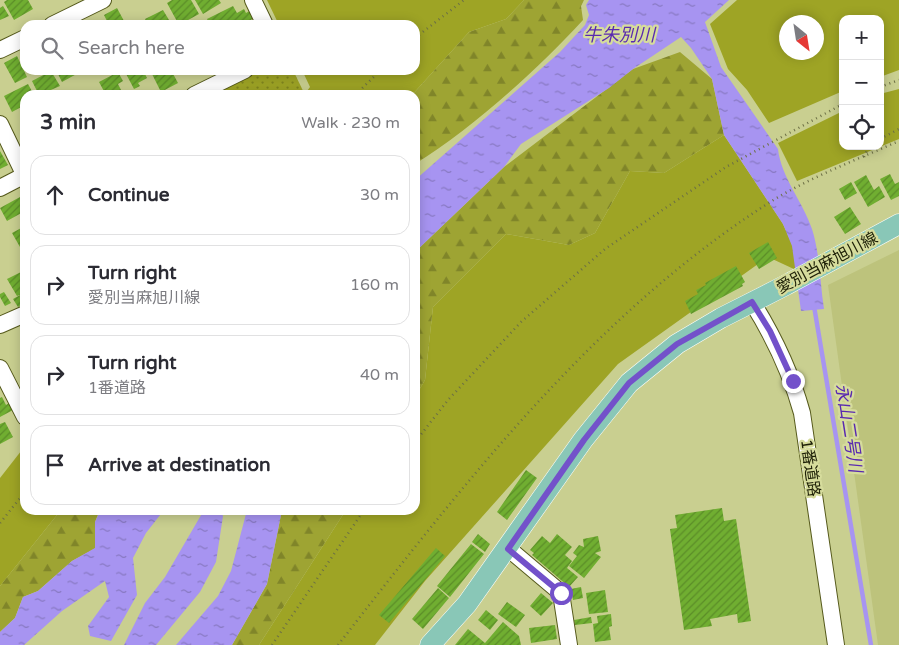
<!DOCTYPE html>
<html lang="en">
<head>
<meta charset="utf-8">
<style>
  body { margin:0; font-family:"Varela Round","Noto Sans JP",sans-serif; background:#f2f2f3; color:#2b2b33 }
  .controls { position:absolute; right:15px; top:15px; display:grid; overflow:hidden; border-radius:10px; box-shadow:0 2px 12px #0003 }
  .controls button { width:45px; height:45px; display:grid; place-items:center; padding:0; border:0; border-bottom:1px solid #e1e1e2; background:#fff; color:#2b2b33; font:25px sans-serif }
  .compass { position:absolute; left:779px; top:15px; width:45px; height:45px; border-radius:50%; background:#fff; box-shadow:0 2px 12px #0003; rotate:150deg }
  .stop { position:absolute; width:15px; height:15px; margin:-11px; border:4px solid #7351ca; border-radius:50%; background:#fff }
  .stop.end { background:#7351ca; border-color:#fff; box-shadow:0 1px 5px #0008 }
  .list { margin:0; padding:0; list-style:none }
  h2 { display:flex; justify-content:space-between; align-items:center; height:65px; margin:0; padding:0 20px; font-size:21px }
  h2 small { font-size:16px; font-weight:400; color:#7c7c81 }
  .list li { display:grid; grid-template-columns:32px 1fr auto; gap:15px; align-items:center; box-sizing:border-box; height:80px; margin:0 10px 10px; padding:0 10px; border:1px solid #e1e1e2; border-radius:15px }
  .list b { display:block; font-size:19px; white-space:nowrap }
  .list p { margin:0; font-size:16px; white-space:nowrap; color:#7c7c81 }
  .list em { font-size:16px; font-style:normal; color:#7c7c81 }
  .icon { flex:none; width:28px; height:28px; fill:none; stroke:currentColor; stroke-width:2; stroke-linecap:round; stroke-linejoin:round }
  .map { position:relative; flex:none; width:899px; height:645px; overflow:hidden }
  .search { position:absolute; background:#fff; box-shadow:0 2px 12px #0003; left:20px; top:20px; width:400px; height:55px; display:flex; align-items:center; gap:12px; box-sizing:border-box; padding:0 18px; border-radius:15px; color:#7c7c81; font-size:19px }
  .panel { position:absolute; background:#fff; box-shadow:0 2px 12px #0003; left:20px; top:90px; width:400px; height:425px; border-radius:15px }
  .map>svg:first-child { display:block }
</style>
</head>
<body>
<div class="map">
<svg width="899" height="645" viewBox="0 0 899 645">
  <defs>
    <pattern id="forest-firs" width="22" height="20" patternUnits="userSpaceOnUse" patternTransform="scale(1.25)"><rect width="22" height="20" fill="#9ea433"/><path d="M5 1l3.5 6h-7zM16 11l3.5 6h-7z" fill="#808529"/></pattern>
    <pattern id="park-dots" width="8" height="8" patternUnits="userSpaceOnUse" patternTransform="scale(1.25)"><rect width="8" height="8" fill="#9ea425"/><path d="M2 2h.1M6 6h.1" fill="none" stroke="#80851e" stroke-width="1.8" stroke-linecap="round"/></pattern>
    <pattern id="water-ripples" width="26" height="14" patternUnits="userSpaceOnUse" patternTransform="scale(1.25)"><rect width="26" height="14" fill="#a794f1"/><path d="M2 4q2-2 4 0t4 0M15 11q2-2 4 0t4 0" fill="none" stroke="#8778c1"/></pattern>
    <pattern id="building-hatch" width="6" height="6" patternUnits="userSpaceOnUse" patternTransform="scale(1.25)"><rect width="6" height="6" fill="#70ae31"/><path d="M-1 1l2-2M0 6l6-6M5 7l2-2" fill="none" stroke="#5b8d28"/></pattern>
  </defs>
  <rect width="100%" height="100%" fill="#c9cf90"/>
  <path fill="#bdc37c" d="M 899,250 L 899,645 L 878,645 L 828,285 Z"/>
  <path fill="#9ea425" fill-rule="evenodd" d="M 267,0 L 524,0 L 506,19 L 469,32 L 412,95 L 304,95 L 310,87 L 302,70 L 415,70 L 415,25 L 279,25 Z
    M 737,0 L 899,0 L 899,70 L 880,77 L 880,19 L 843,19 L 843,91 L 769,123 L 747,90 L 728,69 L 710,24 ZM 816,22 L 816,52 L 786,52 L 786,22 Z
    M 899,89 L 899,139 L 797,181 L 778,143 L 843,111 L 843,146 L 880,146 L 880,94 Z
    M 724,135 L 783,224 L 793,246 L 796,270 L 768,257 L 618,364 L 425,581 L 375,645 L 259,645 L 346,510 L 415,510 L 415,397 L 425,380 L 433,307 L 506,234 L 569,245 L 595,233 L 630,171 L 664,173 Z
    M 25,446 L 25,510 L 61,510 L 0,586 L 0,478 Z"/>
  <path fill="url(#forest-firs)" d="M 524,0 L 584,0 L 581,6 L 583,20 C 537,70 472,129 415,164 L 415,95 L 412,95 L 469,32 L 506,19 Z
    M 680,52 L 712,79 L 724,135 L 664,173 L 630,171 L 595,233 L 569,245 L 506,234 L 433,307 L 425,380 L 415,397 L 415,252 L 504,167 L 633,69 Z
    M 61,510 L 96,510 L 99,512 L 95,522 L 96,548 L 72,561 L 38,591 L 23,597 L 15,618 L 0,632 L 0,586 Z
    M 282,510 L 346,510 L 259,645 L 232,645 L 267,584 Z"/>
  <path fill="url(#park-dots)" d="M 246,70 L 293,70 L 305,95 L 194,95 Z"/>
  <path fill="url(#water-ripples)" d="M 589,0 L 729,0 L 705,22 L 721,67 L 778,149 C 781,177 803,202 812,229 C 820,254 820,284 824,309 L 801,311 L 792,246 L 783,224 L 724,135 L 712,79 L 691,48 L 681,37 L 633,69 L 609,88 L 521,144 L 504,167 L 415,252 L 415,180 L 560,52 L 585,25 L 589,15 L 586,5 Z
    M 96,510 L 164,510 L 146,533 L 133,558 L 137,595 L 111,641 L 90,636 L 88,626 L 109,597 L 105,581 L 62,611 L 24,645 L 0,645 L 0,632 L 15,618 L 23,597 L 38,591 L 72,561 L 95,548 L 95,522 L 99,513 Z
    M 204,510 L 219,510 L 223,516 L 216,562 L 200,592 L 156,645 L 124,645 L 145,603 L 165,577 Z
    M 247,510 L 282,510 L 267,584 L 232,645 L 176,645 L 218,596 L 231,571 Z"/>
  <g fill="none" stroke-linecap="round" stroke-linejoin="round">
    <path stroke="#a794f1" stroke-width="4.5" d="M 814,306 L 871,645"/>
  </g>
  <path fill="url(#building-hatch)" d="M 7,0 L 28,0 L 33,9 L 14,20 L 4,2 Z
    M 172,0 L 191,0 L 199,14 L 179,25 L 167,3 Z
    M 195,0 L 219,0 L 221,3 L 203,14 Z
    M 3,6 L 9,16 L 0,20 L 0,8 Z
    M 233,6 L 237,13 L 244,9 L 246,13 L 251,10 L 255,17 L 244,25 L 210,25 L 207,19 Z
    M 117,8 L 124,21 L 117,25 L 109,25 L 104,15 Z
    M 163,10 L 172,25 L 148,25 L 145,19 Z
    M 17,56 L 27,77 L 15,83 L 4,63 Z
    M 56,70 L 81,70 L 82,71 L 62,82 Z
    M 124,70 L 143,70 L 147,78 L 138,83 L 140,86 L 134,89 Z
    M 150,70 L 171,70 L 178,83 L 161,92 Z
    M 51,71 L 60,86 L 39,95 L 32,81 Z
    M 118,72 L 123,81 L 118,84 L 122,92 L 117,95 L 106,95 L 99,82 Z
    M 28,84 L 34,95 L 25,95 L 25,105 L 12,112 L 4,96 Z
    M 0,151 L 8,165 L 0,169 Z
    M 890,174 L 895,184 L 899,182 L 899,196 L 891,200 L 880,179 Z
    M 866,175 L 874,190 L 879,186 L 885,197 L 868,207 L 854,182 Z
    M 851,182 L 857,193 L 845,200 L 839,189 Z
    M 20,197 L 25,211 L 7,221 L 0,208 Z
    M 850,207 L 861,224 L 845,234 L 834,217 Z
    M 25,226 L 25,244 L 20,247 L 12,233 Z
    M 768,242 L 777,258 L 759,269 L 749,253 Z
    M 736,266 L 745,282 L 742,284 L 743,286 L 691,314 L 685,301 L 698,294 L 696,290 L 706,285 L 705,283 Z
    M 25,270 L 25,291 L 23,292 L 25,302 L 18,307 L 13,299 L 22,294 L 17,296 L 7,279 Z
    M 4,292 L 11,303 L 5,306 L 0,297 L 0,294 Z
    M 2,397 L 6,405 L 9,403 L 13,410 L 0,417 L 0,398 Z
    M 5,422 L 13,437 L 0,444 L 0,424 Z
    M 526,470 L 537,478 L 507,520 L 497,512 Z
    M 722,508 L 724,521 L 736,519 L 751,621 L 738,623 L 737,614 L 710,619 L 712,626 L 684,630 L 670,529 L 677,528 L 675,515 Z
    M 478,534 L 490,544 L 485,552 L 472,542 Z
    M 557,534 L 572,547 L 565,555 L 572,561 L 567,568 L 578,577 L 569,587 L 532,555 L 534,553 L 530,550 L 542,536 L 550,543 Z
    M 598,536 L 601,551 L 595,553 L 601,557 L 584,578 L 569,566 L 577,556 L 573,553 L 579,545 L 584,547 L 583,539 Z
    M 471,544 L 484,554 L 450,597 L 437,586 Z
    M 436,548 L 445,556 L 389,623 L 379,615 Z
    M 581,587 L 583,598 L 573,600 L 571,589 Z
    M 438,588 L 449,598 L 423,629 L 412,619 Z
    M 605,590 L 608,612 L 589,614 L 586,593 Z
    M 541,593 L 553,603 L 541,616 L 530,606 Z
    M 507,602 L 525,615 L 516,627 L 498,614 Z
    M 486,610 L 498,620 L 490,630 L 478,620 Z
    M 611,614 L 612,626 L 609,627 L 611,640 L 595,642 L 593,624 L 598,623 L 597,616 Z
    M 591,617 L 592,623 L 575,625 L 574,620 Z
    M 503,622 L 519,636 L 521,645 L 455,645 L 468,629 L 485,643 Z
    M 555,625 L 557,639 L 531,643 L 529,628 Z"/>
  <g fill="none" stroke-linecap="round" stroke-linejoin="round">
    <g stroke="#55591b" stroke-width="18">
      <path id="minor" d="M 253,0 L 265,25
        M 52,25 L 103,0
        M 0,50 L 25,38
        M 194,95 L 245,70
        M 0,124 L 25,176
        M 0,188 L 25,175
        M 752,302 C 774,337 791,373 802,413 L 836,645
        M 0,325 L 25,314
        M 0,368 L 25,417
        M 509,549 L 561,593 L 569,645"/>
    </g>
    <g stroke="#fff" stroke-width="21">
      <path id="major" d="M 430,645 L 467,604 L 583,440 L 629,383 L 677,344 L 721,318 L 786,285 L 899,224"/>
    </g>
    <path stroke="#6c6f45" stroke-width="2.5" stroke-dasharray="1 4" stroke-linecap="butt" d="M 415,38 L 464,0
      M 880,87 L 899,80
      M 355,95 L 381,70
      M 880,139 L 899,129
      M 864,157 L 869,146
      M 415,442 L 448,400 L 521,322 L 605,249 L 726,167 L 843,104
      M 0,523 L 25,492
      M 272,645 L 364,510
      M 338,645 C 463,485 591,318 764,206 C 805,179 854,161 899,141"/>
    <use href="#minor" stroke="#fff" stroke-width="16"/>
    <use href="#major" stroke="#89c7b7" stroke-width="20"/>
  </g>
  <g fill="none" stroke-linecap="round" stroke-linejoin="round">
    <path stroke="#7351ca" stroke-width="6" d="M 561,593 L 508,549 L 584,440 L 629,383 L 677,344 L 752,302 L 770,331 L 793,381"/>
  </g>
  <g text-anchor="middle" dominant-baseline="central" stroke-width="4.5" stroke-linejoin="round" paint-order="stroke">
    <g font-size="16" fill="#1e2007" stroke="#d6dc9c">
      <text transform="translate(827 263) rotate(-28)">愛別当麻旭川線</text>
      <text transform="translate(810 468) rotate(82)">1番道路</text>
    </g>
    <g font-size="18" font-style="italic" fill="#5929b0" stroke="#d6dc9c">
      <text x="619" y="35">牛朱別川</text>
      <text transform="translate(849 428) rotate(81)">永山二号川</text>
    </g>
  </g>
</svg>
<div class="controls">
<button>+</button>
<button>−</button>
<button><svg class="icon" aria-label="locate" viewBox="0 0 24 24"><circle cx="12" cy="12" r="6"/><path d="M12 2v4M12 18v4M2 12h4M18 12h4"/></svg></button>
</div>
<svg class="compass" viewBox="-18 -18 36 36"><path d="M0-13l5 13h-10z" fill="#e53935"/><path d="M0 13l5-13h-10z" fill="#7c7c81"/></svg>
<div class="stop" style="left:561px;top:593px"></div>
<div class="stop end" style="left:793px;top:381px"></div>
<div class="search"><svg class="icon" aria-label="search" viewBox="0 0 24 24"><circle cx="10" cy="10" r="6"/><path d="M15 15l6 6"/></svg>Search here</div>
<section class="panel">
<h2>3 min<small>Walk · 230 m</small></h2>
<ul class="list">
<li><svg class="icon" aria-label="ahead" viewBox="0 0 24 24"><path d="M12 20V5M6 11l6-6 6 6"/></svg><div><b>Continue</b></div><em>30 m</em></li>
<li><svg class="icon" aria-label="right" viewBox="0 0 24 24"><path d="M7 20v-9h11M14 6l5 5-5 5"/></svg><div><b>Turn right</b><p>愛別当麻旭川線</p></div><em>160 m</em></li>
<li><svg class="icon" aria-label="right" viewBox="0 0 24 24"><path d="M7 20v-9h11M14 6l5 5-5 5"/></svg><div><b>Turn right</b><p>1番道路</p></div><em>40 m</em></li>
<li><svg class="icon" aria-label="arrive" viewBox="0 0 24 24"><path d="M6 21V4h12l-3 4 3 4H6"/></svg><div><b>Arrive at destination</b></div></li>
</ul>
</section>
</div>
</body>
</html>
